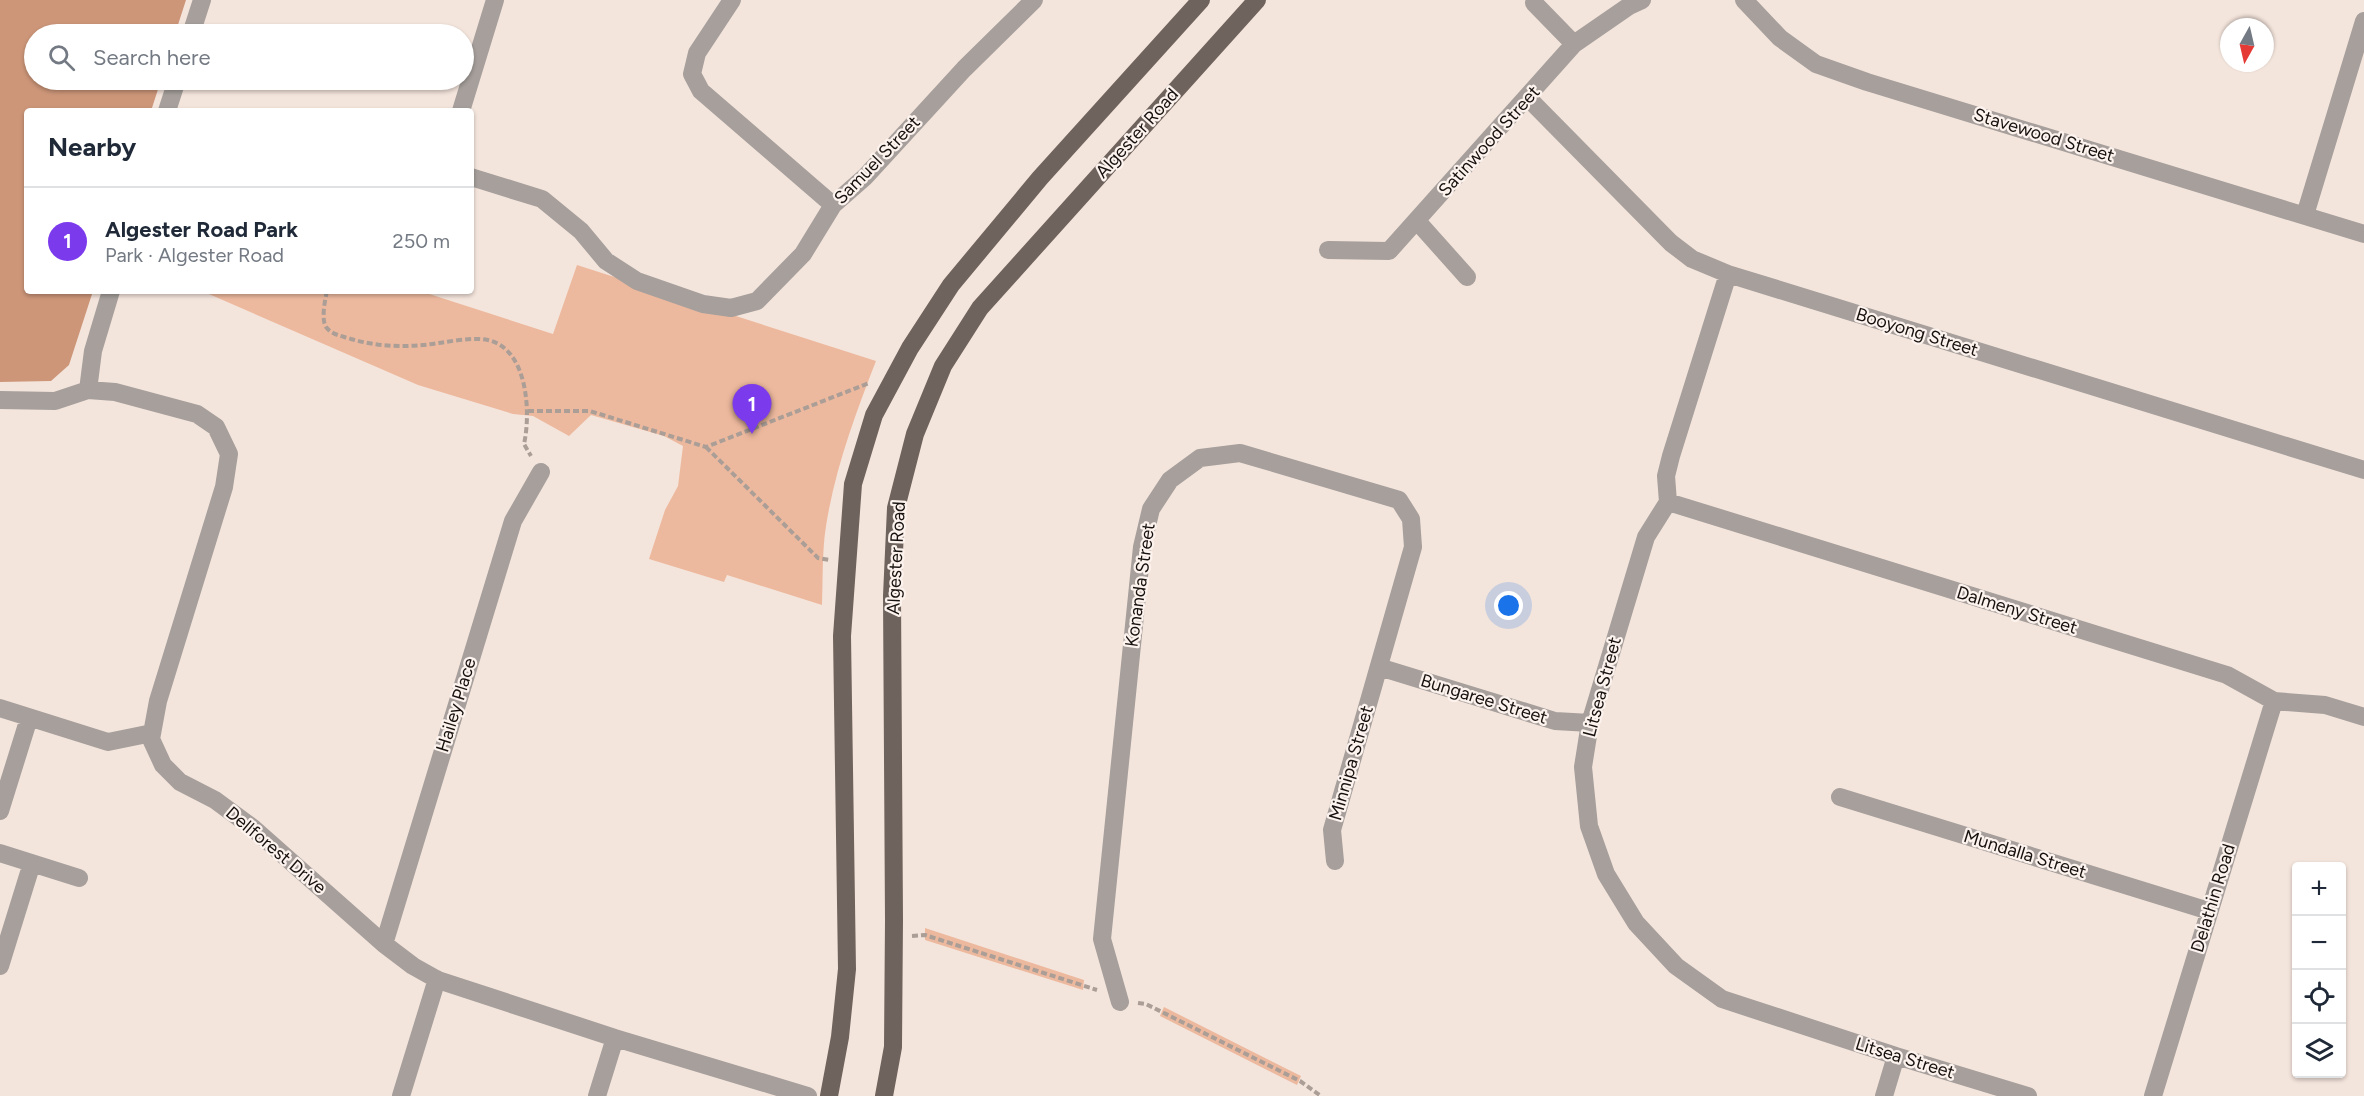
<!DOCTYPE html>
<html lang="en">
<head>
<meta charset="utf-8">
<style>
  body { margin:0; font-family:Figtree,sans-serif; background:#f2f2f3; color:#1f2937 }
  .controls { position:absolute; right:18px; bottom:18px; display:grid; overflow:hidden; border-radius:6px; box-shadow:0 2px 4px #0004 }
  .controls button { width:54px; height:54px; display:grid; place-items:center; padding:0; border:0; border-bottom:2px solid #e0e1e3; background:#fff; color:#1f2937; font:30px sans-serif }
  .compass { position:absolute; left:2220px; top:18px; width:54px; height:54px; border-radius:50%; background:#fff; box-shadow:0 2px 4px #0004; rotate:188deg }
  .you { position:absolute; left:1509px; top:606px; width:21px; height:21px; margin:-15px; border:4px solid #fff; border-radius:50%; background:#1a73e8; box-shadow:0 0 0 9px #1a73e833 }
  .badge { display:grid; place-items:center; width:39px; height:39px; border-radius:50%; background:#7c3aed; color:#fff; font-size:20px; font-weight:700 }
  .pin { position:absolute; translate:-50% -50px; filter:drop-shadow(0 2px 3px #0008) }
  .pin::after { content:''; position:absolute; top:32px; width:21px; height:18px; background:inherit; clip-path:polygon(0 0,100% 0,50% 100%) }
  .list { margin:0; padding:0; list-style:none }
  h2 { display:flex; justify-content:space-between; align-items:center; height:78px; margin:0; padding:0 24px; font-size:26px }
  h2 small { font-size:20px; font-weight:400; color:#747a83 }
  .list li { display:grid; grid-template-columns:39px 1fr auto; gap:18px; align-items:center; box-sizing:border-box; height:108px; padding:0 24px; border-top:2px solid #e0e1e3 }
  .list b { display:block; font-size:22px; white-space:nowrap }
  .list p { margin:0; font-size:20px; white-space:nowrap; color:#747a83 }
  .list em { font-size:20px; font-style:normal; color:#747a83 }
  .icon { flex:none; width:33px; height:33px; fill:none; stroke:currentColor; stroke-width:2; stroke-linecap:round; stroke-linejoin:round }
  .map { position:relative; flex:none; width:2364px; height:1096px; overflow:hidden }
  .search { position:absolute; background:#fff; box-shadow:0 2px 4px #0004; left:24px; top:24px; width:450px; height:66px; display:flex; align-items:center; gap:15px; box-sizing:border-box; padding:0 21px; border-radius:33px; color:#747a83; font-size:22px }
  .panel { position:absolute; background:#fff; box-shadow:0 2px 4px #0004; left:24px; top:108px; width:450px; height:186px; border-radius:6px }
  .map>svg:first-child { display:block }
</style>
</head>
<body>
<div class="map">
<svg width="2364" height="1096" viewBox="0 0 2364 1096">
  <rect width="100%" height="100%" fill="#f4e5dc"/>
  <path fill="#edb99e" d="M 577,265 L 876,361 C 855,415 835,469 826,526 C 822,551 823,579 822,605 L 727,575 L 724,582 L 649,559 L 665,510 L 678,486 L 683,446 L 664,436 L 591,415 L 569,436 L 533,416 L 513,414 L 418,385 L 202,291 L 420,291 L 553,334 Z
    M 925,928 L 1084,980 L 1083,990 L 925,940 Z
    M 1164,1007 L 1301,1076 L 1297,1085 L 1160,1016 Z"/>
  <path fill="#cd9679" d="M 0,0 L 186,0 L 175,34 L 34,34 L 34,80 L 161,80 L 151,111 L 27,111 L 27,291 L 93,291 L 69,365 L 51,381 L 0,382 Z"/>
  <g fill="none" stroke-linecap="round" stroke-linejoin="round">
    <path stroke="#aa9e97" stroke-width="4" stroke-dasharray="6 3" stroke-linecap="butt" d="M 327,291 C 325,300 321,319 326,327 C 332,335 342,336 351,339 C 379,347 409,348 438,343 C 454,341 472,337 488,340 C 528,349 531,413 524,444 L 531,456
      M 528,411 L 590,411 L 706,447 L 869,383
      M 706,447 L 818,558 L 830,560
      M 912,936 L 925,935 L 1097,990
      M 1138,1003 L 1146,1004 L 1300,1081 L 1321,1096"/>
    <path stroke="#a69f9c" stroke-width="18" d="M 732,0 L 697,53 L 692,74 L 701,91 L 833,205
      M 1744,0 L 1780,38 L 1816,64 L 1867,82 L 2364,234
      M 1534,3 L 1574,44
      M 191,34 L 202,0
      M 1528,98 L 1671,243 L 1692,259 L 1728,274 L 2364,470
      M 167,111 L 177,80
      M 461,111 L 495,0
      M 471,177 L 542,199 L 581,231 L 606,261 L 637,281 L 703,304 L 731,308 L 757,301 L 803,254 L 833,205 L 865,177 L 964,69 L 1034,0
      M 2305,215 L 2364,21
      M 1417,221 L 1467,277
      M 1328,250 L 1389,251 L 1574,44 L 1629,6 L 1642,0
      M 1728,274 L 1671,456 L 1666,476 L 1668,502 L 1646,537 L 1590,723 L 1583,767 L 1589,826 L 1606,874 L 1636,923 L 1676,966 L 1722,999 L 1896,1056 L 2028,1096
      M 88,390 L 93,351 L 111,291
      M 0,400 L 55,401 L 88,390 L 115,392 L 197,414 L 216,427 L 229,454 L 224,487 L 158,701 L 151,739 L 163,765 L 180,782 L 215,800 L 253,828 L 384,944 L 413,966 L 438,980 L 615,1038 L 808,1096
      M 1668,502 L 2227,675 L 2274,701 L 2325,705 L 2364,717
      M 1379,667 L 1555,721 L 1590,723
      M 0,708 L 108,742 L 152,733
      M 1840,797 L 2209,911
      M 0,811 L 29,718
      M 0,853 L 79,878
      M 384,944 L 513,521 L 541,472
      M 0,966 L 32,863
      M 1120,1002 L 1102,939 L 1142,547 L 1151,509 L 1170,480 L 1200,458 L 1240,453 L 1399,500 L 1411,519 L 1413,547 L 1332,830 L 1335,861
      M 401,1096 L 437,979
      M 597,1096 L 615,1038
      M 1884,1096 L 1896,1056
      M 2153,1096 L 2274,701"/>
    <path stroke="#6f635d" stroke-width="18" d="M 829,1096 L 840,1037 L 847,969 L 842,636 L 853,484 L 874,415 L 910,348 L 951,285 L 1040,178 L 1201,0
      M 884,1096 L 893,1047 L 894,920 L 892,596 L 896,508 L 915,434 L 943,366 L 980,308 L 1257,0"/>
  </g>
  <g text-anchor="middle" dominant-baseline="central" stroke-width="4.5" stroke-linejoin="round" paint-order="stroke">
    <g font-size="18" fill="#16110e" stroke="#fdf3ee">
      <text transform="translate(1137 133) rotate(-48)">Algester Road</text>
      <text transform="translate(2044 135) rotate(17)">Stavewood Street</text>
      <text transform="translate(1489 141) rotate(-48)">Satinwood Street</text>
      <text transform="translate(877 160) rotate(-46)">Samuel Street</text>
      <text transform="translate(1917 332) rotate(17)">Booyong Street</text>
      <text transform="translate(896 558) rotate(-87)">Algester Road</text>
      <text transform="translate(1140 585) rotate(-82)">Konanda Street</text>
      <text transform="translate(2017 610) rotate(17)">Dalmeny Street</text>
      <text transform="translate(1602 687) rotate(-75)">Litsea Street</text>
      <text transform="translate(1484 699) rotate(17)">Bungaree Street</text>
      <text transform="translate(456 705) rotate(-73)">Hailey Place</text>
      <text transform="translate(1351 763) rotate(-74)">Minnipa Street</text>
      <text transform="translate(276 850) rotate(40)">Dellforest Drive</text>
      <text transform="translate(2025 854) rotate(17)">Mundalla Street</text>
      <text transform="translate(2213 898) rotate(-73)">Delathin Road</text>
      <text transform="translate(1905 1058) rotate(17)">Litsea Street</text>
    </g>
  </g>
</svg>
<div class="controls">
<button>+</button>
<button>−</button>
<button><svg class="icon" aria-label="locate" viewBox="0 0 24 24"><circle cx="12" cy="12" r="6"/><path d="M12 2v4M12 18v4M2 12h4M18 12h4"/></svg></button>
<button><svg class="icon" aria-label="layers" viewBox="0 0 24 24"><path d="M12 4l9 5-9 5-9-5zM3 14l9 5 9-5"/></svg></button>
</div>
<svg class="compass" viewBox="-18 -18 36 36"><path d="M0-13l5 13h-10z" fill="#e53935"/><path d="M0 13l5-13h-10z" fill="#747a83"/></svg>
<div class="you"></div>
<div class="pin badge" style="left:752px;top:434px">1</div>
<div class="search"><svg class="icon" aria-label="search" viewBox="0 0 24 24"><circle cx="10" cy="10" r="6"/><path d="M15 15l6 6"/></svg>Search here</div>
<section class="panel">
<h2>Nearby<small></small></h2>
<ul class="list">
<li><span class="badge">1</span><div><b>Algester Road Park</b><p>Park · Algester Road</p></div><em>250 m</em></li>
</ul>
</section>
</div>
</body>
</html>
